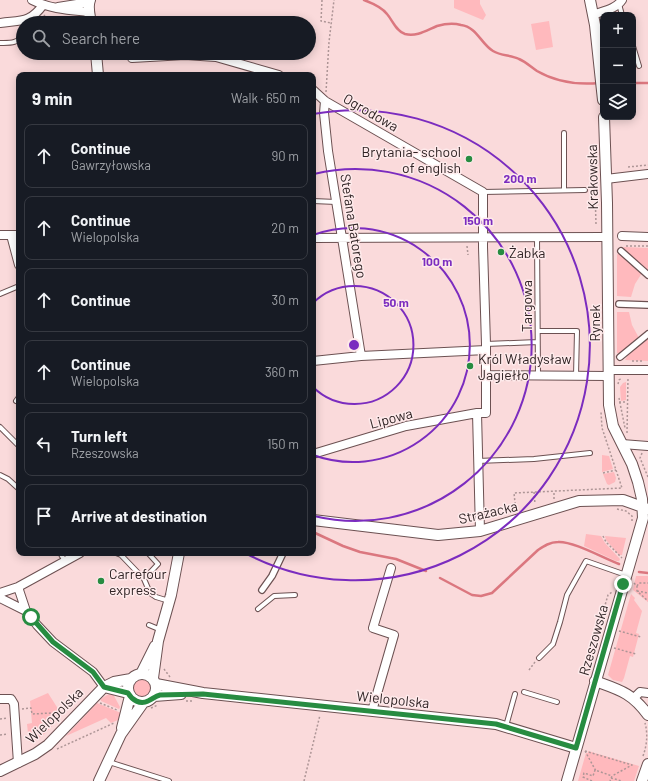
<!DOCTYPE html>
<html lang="en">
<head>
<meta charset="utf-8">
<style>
  body { margin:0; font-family:Barlow,sans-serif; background:#20242c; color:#f1f3f6 }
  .controls { position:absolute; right:12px; top:12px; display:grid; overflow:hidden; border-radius:8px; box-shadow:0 2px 10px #0003 }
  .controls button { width:36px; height:36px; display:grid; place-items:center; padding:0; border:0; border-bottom:1px solid #363941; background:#171b24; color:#f1f3f6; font:20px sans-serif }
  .stop { position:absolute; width:12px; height:12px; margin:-9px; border:3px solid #278c41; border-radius:50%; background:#fff }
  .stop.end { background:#278c41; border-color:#fff; box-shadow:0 1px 4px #0008 }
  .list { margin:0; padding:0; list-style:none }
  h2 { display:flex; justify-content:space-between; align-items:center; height:52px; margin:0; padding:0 16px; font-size:17px }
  h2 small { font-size:13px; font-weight:400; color:#9ea1a6 }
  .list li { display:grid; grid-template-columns:26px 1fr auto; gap:12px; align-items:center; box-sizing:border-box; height:64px; margin:0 8px 8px; padding:0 8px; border:1px solid #363941; border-radius:8px }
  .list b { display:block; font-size:15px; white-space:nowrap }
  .list p { margin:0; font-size:13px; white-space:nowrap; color:#9ea1a6 }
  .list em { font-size:13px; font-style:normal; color:#9ea1a6 }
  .icon { flex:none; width:22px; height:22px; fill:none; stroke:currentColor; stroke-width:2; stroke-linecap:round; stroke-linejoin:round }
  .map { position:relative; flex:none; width:648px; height:781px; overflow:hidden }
  .search { position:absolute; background:#171b24; box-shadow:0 2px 10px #0003; left:16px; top:16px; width:300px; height:44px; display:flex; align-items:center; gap:10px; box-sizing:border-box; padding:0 14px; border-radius:22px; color:#9ea1a6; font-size:15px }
  .panel { position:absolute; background:#171b24; box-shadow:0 2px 10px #0003; left:16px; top:72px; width:300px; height:484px; border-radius:8px }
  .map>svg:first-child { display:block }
</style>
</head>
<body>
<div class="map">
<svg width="648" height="781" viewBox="0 0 648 781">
  <rect width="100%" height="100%" fill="#fadadb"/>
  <path fill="#ffb9bd" d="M 454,0 L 480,0 L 480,4 L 486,15 L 483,20 L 454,8 Z
    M 549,21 L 553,47 L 536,50 L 531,24 Z
    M 624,247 L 648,248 L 648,273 L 639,263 L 638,263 L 622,249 Z
    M 619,252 L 642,273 L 635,284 L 631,297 L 617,296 L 617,255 Z
    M 617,312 L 629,312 L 632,325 L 639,338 L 632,342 L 632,344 L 621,353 L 617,353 Z
    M 648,336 L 648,361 L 625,360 L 629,353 Z
    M 626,382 L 626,400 L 621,401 L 620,387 L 623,383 Z
    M 602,455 L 609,456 L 613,469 L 602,472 Z
    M 614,472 L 616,478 L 615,482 L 609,485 L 607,484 L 603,474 Z
    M 586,534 L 601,536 L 605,543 L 620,559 L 619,561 L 616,561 L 584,546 Z
    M 605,536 L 626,538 L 622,555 L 619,555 L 606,540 Z
    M 636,576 L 648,576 L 648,602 L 633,590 Z
    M 631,594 L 635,598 L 634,600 L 642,611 L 636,633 L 639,634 L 633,657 L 630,656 L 624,678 L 622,682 L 613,680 L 608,675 Z
    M132 688a10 10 0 1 1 20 0a10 10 0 1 1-20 0Z
    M 48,693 L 62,715 C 53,724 42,741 29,742 L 27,724 L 32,723 L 30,701 Z
    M 113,694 L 120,707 L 119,709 L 101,701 L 101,699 L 107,695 Z
    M 97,703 L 121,713 L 118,720 L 111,723 L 106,718 L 66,736 Z
    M 588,751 L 639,766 L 634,781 L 578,781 L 586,753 L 588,753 Z"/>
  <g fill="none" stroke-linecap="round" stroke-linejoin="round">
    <path stroke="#db777f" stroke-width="2.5" d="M 364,0 C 372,3 382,7 387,14 C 393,21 396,31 405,34 C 417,37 427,30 437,26 C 444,24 454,23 461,25 C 477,27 481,44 493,51 C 501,56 511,55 519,59 C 526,62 531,67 537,71 C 556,82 577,85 599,83
      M 633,83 L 648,83
      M 313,532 L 343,546 L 360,552 L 396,559 L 426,571
      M 639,572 L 648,573
      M 440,578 L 472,595 L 481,596 L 492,593 L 538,550 C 544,546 550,542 558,542 C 573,541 603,558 619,564"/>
    <g stroke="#6c5152" stroke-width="6">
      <path id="service" d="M 619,4 L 622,15
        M 0,43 C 10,43 18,44 23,34
        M 633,46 L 639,66
        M 564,190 L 564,133
        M 483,192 L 585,190
        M 313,201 L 336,202
        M 537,237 L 538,376
        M 0,294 L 19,286
        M 538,331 L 577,331 L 576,376
        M 486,344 L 537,342
        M 16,401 L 19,397
        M 0,427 L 19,446
        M 477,461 L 534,459 L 590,453
        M 0,475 L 8,479 L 19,489
        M 60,553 L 65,561
        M 116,553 L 121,555 L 144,579 L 150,593 L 156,597 L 169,601
        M 144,579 L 158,564 L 148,553
        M 258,609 L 274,596 L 295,595
        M 149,625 L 161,630
        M 539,658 L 553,644 L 560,622 L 567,595 L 586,561 L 626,575
        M 524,692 L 557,702
        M 506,726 L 515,694
        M 109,762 L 169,781"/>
    </g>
    <g stroke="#6c5152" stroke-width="8">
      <path id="pedestrian" d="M 621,251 L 648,275
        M 619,304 L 648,305
        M 620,357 L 648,334
        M 262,590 L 272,576 L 283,553"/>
    </g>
    <g stroke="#6c5152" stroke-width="10">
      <path id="minor" d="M 32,0 C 50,9 70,10 89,12
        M 58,7 L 89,2
        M 593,15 C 603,11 616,9 622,0
        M 0,23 C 21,20 30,23 43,5
        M 132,58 L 185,55 L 216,57 L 279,75
        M 313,90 L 325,101 L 483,192 L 483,247 L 486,344 L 486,413 L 477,413 L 480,531
        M 325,101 L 324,113 L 328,151 L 361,356
        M 606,179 L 648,174
        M 0,235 L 19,235
        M 11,235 L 19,265
        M 622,236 L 648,237
        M 313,238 L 607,237
        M 313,361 L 361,356 L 486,350
        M 608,370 L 648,370
        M 487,375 L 608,376
        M 622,444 L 648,446
        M 313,454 L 406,426 L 477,413
        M 18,587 L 26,611 L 37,625 L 53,642 L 93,672 L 104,687
        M 0,593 L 18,587 L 80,553
        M 0,598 L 26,611
        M 0,699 L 11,699 L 14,704 L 18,763
        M 633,699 L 640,692 L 648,693
        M 372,711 L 394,635 L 373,628 L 391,568"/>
    </g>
    <g stroke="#6c5152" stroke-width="12">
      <path id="tertiary" d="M 90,0 C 87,7 90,16 91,23
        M 590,0 L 595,25 L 603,100
        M 96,53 L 98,75
        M 313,520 L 438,535 L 480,531 L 579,501 L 623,500 L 648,509
        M128 688a14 14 0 1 1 28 0a14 14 0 1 1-28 0Z
        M 141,674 L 155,646
        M 153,678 L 158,641 L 171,595 L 179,553
        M 595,681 C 620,690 632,693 648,715
        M 156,684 L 203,693 L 496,724 L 576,748
        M 104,687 L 128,693
        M 154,696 L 181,694
        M 122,728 L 130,696
        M 0,771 L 35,754 L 48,745 L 104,687 L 114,682 L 131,679
        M 99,781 L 121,734 L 143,703
        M 567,781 L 643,518 L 642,499 L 638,482 L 632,464 L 613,426 L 609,405 L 607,203 L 604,117
        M 642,781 L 648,764"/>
    </g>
    <path stroke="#ad9596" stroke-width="1.5" stroke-dasharray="2 2" stroke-linecap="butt" d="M 322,0 L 321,21 L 331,23
      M 44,15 L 49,23
      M 326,92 L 329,42 L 334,0
      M 628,167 L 648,165
      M 591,190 L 595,190 L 596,224
      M 467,246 L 468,255
      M 626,246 L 648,246
      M 632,361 L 644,361
      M 618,384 L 619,380 L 622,378
      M 619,398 L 625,428
      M 619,402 L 627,402
      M 627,433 L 628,378
      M 642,453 L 640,458 L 648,477
      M 603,473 L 616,470
      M 534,492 L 535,504
      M 554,499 L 554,491
      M 617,509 L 626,511 L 632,516 L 632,521
      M 516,512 L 514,493 L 622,488 L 602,428 L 601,412
      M 603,536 L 606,542 L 622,558
      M 634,583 L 637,586 L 637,591 L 648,601
      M 637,586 L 639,583 L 648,583
      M 637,591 L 648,593
      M 619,631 L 641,637
      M 596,646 L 594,643 L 608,595 L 612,592
      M 614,648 L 636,654
      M 164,669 L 170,677
      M 529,670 L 535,662
      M 186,701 L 194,701
      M 100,703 L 117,710
      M 151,708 L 158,705
      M 22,709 L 31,708 L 32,714 L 52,713 L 59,720
      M 0,719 L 7,718
      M 0,735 L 8,734
      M 57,749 L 114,723
      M 585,751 L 632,765 L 612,776
      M 585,751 L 596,771
      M 643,756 C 647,745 648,734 645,723
      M 611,778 L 622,781
      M 304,781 L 320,715
      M 592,781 L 583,777 L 584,773 L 593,776 L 595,770 L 612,776 L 610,781"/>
    <use href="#service" stroke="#fff" stroke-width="4"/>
    <use href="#pedestrian" stroke="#fff" stroke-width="5.5"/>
    <use href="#minor" stroke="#fff" stroke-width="8"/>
    <use href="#tertiary" stroke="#fff" stroke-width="10"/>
  </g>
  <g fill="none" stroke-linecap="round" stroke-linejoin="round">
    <path stroke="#278c41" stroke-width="5" d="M 31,617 L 53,642 L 93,672 L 104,687 L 128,693 C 132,700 140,705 148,701 C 153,699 155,696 160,695 L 203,694 L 496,724 L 576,748 L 623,584"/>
  </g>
  <g fill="none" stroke="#7b2cbf" stroke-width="2">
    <path d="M313 303A59 59 0 1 1 313 387"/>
    <path d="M313 235A117 117 0 1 1 313 455"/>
    <path d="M314 174A176 176 0 1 1 314 516"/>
    <path d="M313 114A235 235 0 1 1 245 553"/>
  </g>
  <g fill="#278c41" stroke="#feeaeb" stroke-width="1.5">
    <circle cx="469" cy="159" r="4"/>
    <circle cx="501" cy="252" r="4"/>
    <circle cx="470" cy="366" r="4"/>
    <circle cx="101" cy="581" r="4"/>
  </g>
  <g text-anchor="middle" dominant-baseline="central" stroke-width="3" stroke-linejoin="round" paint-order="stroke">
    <g font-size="14" fill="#302425" stroke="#feeaeb">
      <text transform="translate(371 112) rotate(30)">Ogrodowa</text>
      <text transform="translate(592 177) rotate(-91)">Krakowska</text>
      <text transform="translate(354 226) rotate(81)">Stefana Batorego</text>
      <text transform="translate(526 306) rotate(-90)">Targowa</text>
      <text transform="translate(594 323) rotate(-90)">Rynek</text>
      <text transform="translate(391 418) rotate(-15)">Lipowa</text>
      <text transform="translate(488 512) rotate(-13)">Strażacka</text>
      <text transform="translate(593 640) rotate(-74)">Rzeszowska</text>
      <text transform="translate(393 699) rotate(6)">Wielopolska</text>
      <text transform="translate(54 715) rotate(-44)">Wielopolska</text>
    </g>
    <g font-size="14" fill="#302425" stroke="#feeaeb" text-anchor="start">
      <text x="461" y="151" text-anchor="end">Brytania- school<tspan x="461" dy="16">of english</tspan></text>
      <text x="509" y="252">Żabka</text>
      <text x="478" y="358">Król Władysław<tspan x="478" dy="16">Jagiełło</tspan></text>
      <text x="109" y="573">Carrefour<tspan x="109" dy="16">express</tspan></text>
    </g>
  </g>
  <circle cx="354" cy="345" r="6" fill="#7b2cbf" stroke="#feeaeb" stroke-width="2"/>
  <g font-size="12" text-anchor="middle" font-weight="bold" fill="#7b2cbf" stroke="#feeaeb" stroke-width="3" stroke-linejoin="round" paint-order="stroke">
    <text x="520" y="183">200 m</text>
    <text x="478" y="225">150 m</text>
    <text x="437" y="266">100 m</text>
    <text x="396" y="307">50 m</text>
  </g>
</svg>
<div class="controls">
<button>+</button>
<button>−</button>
<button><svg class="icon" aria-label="layers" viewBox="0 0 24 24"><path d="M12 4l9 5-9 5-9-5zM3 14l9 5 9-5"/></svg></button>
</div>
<div class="stop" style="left:31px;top:617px"></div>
<div class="stop end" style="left:623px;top:584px"></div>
<div class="search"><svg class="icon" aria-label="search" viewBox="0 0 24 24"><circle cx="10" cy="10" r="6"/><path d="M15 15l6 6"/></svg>Search here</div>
<section class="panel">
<h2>9 min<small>Walk · 650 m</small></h2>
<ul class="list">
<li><svg class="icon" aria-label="ahead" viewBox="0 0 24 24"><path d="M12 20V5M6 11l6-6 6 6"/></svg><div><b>Continue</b><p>Gawrzyłowska</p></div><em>90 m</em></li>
<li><svg class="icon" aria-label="ahead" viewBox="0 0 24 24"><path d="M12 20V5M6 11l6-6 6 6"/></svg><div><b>Continue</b><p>Wielopolska</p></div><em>20 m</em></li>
<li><svg class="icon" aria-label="ahead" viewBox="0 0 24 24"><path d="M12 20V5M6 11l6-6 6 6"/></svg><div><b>Continue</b></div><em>30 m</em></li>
<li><svg class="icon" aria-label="ahead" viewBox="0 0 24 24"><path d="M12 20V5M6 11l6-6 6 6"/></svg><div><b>Continue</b><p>Wielopolska</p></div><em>360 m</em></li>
<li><svg class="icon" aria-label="left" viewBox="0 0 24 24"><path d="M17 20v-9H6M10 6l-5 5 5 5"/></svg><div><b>Turn left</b><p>Rzeszowska</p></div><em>150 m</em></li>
<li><svg class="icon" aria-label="arrive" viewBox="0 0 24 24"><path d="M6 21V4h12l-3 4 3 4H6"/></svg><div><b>Arrive at destination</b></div></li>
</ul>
</section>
</div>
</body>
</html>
